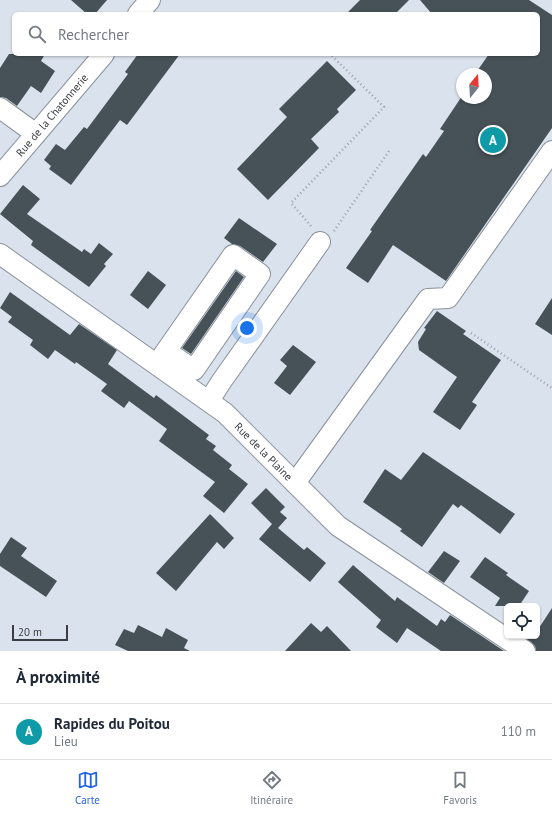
<!DOCTYPE html>
<html lang="fr">
<head>
<meta charset="utf-8">
<style>
  body { margin:0; font-family:"PT Sans",sans-serif; background:#f6f6f7; color:#1f2937 }
  .controls { position:absolute; right:12px; bottom:12px; display:grid; overflow:hidden; border-radius:6px; box-shadow:0 1px 3px #0004 }
  .controls button { width:36px; height:36px; display:grid; place-items:center; padding:0; border:0; border-bottom:1px solid #e0e1e3; background:#fff; color:#1f2937; font:20px sans-serif }
  .compass { position:absolute; left:456px; top:68px; width:36px; height:36px; border-radius:50%; background:#fff; box-shadow:0 1px 3px #0004; rotate:18deg }
  .scale { position:absolute; left:12px; bottom:10px; width:56px; box-sizing:border-box; padding-left:4px; border:2px solid #3a3d42; border-top:0; font-size:11px; line-height:14px; white-space:nowrap; color:#3a3d42; -webkit-text-stroke:3px #dae2ed; paint-order:stroke }
  .you { position:absolute; left:247px; top:328px; width:14px; height:14px; margin:-10px; border:3px solid #fff; border-radius:50%; background:#1a73e8; box-shadow:0 0 0 6px #1a73e833 }
  .badge { display:grid; place-items:center; width:26px; height:26px; border-radius:50%; background:#2563eb; color:#fff; font-size:13px; font-weight:700 }
  .pin { position:absolute; translate:-50% -50%; border:2px solid #fff; box-shadow:0 1px 4px #0006 }
  .list { margin:0; padding:0; list-style:none }
  h2 { display:flex; justify-content:space-between; align-items:center; height:52px; margin:0; padding:0 16px; font-size:17px }
  h2 small { font-size:13px; font-weight:400; color:#747a83 }
  .list li { display:grid; grid-template-columns:26px 1fr auto; gap:12px; align-items:center; box-sizing:border-box; height:56px; padding:0 16px; border-top:1px solid #e0e1e3 }
  .list b { display:block; font-size:15px; white-space:nowrap }
  .list p { margin:0; font-size:13px; white-space:nowrap; color:#747a83 }
  .list em { font-size:13px; font-style:normal; color:#747a83 }
  .icon { flex:none; width:22px; height:22px; fill:none; stroke:currentColor; stroke-width:2; stroke-linecap:round; stroke-linejoin:round }
  .map { position:relative; flex:none; width:552px; height:651px; overflow:hidden }
  .search { position:absolute; background:#fff; box-shadow:0 1px 3px #0004; left:12px; right:12px; top:12px; height:44px; display:flex; align-items:center; gap:10px; box-sizing:border-box; padding:0 14px; border-radius:6px; color:#747a83; font-size:15px }
  .sheet { height:108px; background:#fff }
  nav { display:flex; justify-content:space-around; align-items:center; box-sizing:border-box; height:56px; border-top:1px solid #e0e1e3; background:#fff; font-size:11px; color:#747a83 }
  nav a { display:grid; justify-items:center; gap:2px }
  nav .on { color:#2563eb }
  .map>svg:first-child { display:block }
</style>
</head>
<body>
<div class="map">
<svg width="552" height="651" viewBox="0 0 552 651">
  <rect width="100%" height="100%" fill="#dae2ed"/>
  <path fill="#475258" d="M 71,0 L 107,0 L 95,14 L 87,14 Z
    M 360,0 L 409,0 L 395,14 L 346,14 Z
    M 420,0 L 529,0 L 552,15 L 552,128 L 446,281 L 393,245 L 368,283 L 346,268 L 372,231 L 370,230 L 423,154 L 426,157 L 444,131 L 440,129 L 462,96 L 462,98 L 486,98 L 486,74 L 475,74 L 489,54 L 538,54 L 538,14 L 432,14 Z
    M 9,54 L 45,54 L 41,61 L 55,71 L 41,93 L 31,86 L 17,106 L 6,98 L 0,97 L 0,68 Z
    M 138,54 L 180,54 L 127,125 L 120,120 L 71,185 L 49,169 L 51,166 L 44,160 L 56,144 L 65,150 L 84,127 L 87,129 L 128,74 L 125,72 Z
    M 327,61 L 356,90 L 337,109 L 339,112 L 311,139 L 319,148 L 268,200 L 237,169 L 287,117 L 279,109 Z
    M 23,185 L 40,199 L 27,214 L 82,252 L 84,249 L 91,254 L 99,243 L 113,254 L 104,264 L 106,266 L 89,287 L 31,245 L 33,241 L 0,214 Z
    M 239,218 L 277,244 L 263,262 L 240,246 L 232,244 L 224,238 Z
    M 148,271 L 166,285 L 148,309 L 130,295 Z
    M 236,271 L 244,277 L 191,354 L 182,348 Z
    M 10,292 L 70,335 L 79,324 L 117,350 L 108,364 L 154,398 L 156,395 L 209,435 L 206,439 L 216,446 L 213,450 L 232,465 L 229,469 L 248,484 L 224,513 L 203,496 L 215,482 L 159,441 L 167,429 L 129,401 L 124,408 L 101,391 L 107,384 L 76,362 L 75,364 L 55,350 L 48,359 L 30,345 L 33,340 L 8,322 L 12,317 L 0,308 Z
    M 552,298 L 552,335 L 535,324 Z
    M 437,311 L 466,331 L 463,334 L 501,360 L 472,402 L 477,405 L 460,430 L 433,412 L 457,377 L 419,350 L 418,342 L 426,329 L 424,328 Z
    M 293,345 L 316,362 L 290,395 L 274,383 L 287,366 L 280,360 Z
    M 423,452 L 515,514 L 500,534 L 461,505 L 458,508 L 453,504 L 422,547 L 400,531 L 402,529 L 363,502 L 385,469 L 401,480 Z
    M 266,488 L 285,507 L 280,512 L 287,518 L 278,528 L 304,550 L 307,547 L 326,563 L 310,582 L 259,539 L 272,524 L 251,503 Z
    M 210,514 L 234,538 L 224,549 L 217,542 L 176,591 L 156,573 Z
    M 11,537 L 27,548 L 21,556 L 57,581 L 46,597 L 0,566 L 0,554 Z
    M 444,551 L 460,561 L 444,583 L 428,572 Z
    M 485,557 L 508,573 L 506,575 L 529,591 L 519,606 L 495,606 L 500,598 L 470,577 Z
    M 353,565 L 395,601 L 397,597 L 437,626 L 441,619 L 445,622 L 450,615 L 504,651 L 441,651 L 407,628 L 397,643 L 376,627 L 381,620 L 338,582 Z
    M 552,608 L 552,651 L 536,651 L 535,646 L 523,636 L 537,636 L 537,631 Z
    M 311,623 L 321,632 L 327,626 L 351,651 L 285,651 Z
    M 138,625 L 162,637 L 166,628 L 188,640 L 184,648 L 190,651 L 128,651 L 115,645 L 124,629 L 134,633 Z"/>
  <g fill="none" stroke-linecap="round" stroke-linejoin="round">
    <g stroke="#8a919b" stroke-width="22">
      <g id="minor">
        <path d="M 138,14 L 150,0"/>
        <path d="M 0,108 L 36,134"/>
        <path id="s1" d="M 0,176 L 104,54"/>
        <path id="s2" d="M 0,254 L 225,413 L 338,526 L 525,651"/>
        <path d="M 157,364 L 233,255 L 260,274 L 194,370 L 166,351"/>
        <path d="M 209,401 L 221,382 L 320,242"/>
        <path d="M 295,483 L 428,299 L 448,298 L 552,151"/>
      </g>
    </g>
    <path stroke="#9ba1aa" stroke-width="2.5" stroke-dasharray="1 3" stroke-linecap="butt" d="M 311,226 L 291,203 L 384,107 L 330,54
      M 334,231 L 389,151
      M 471,333 L 552,388"/>
    <use href="#minor" stroke="#fff" stroke-width="20"/>
  </g>
  <g text-anchor="middle" dominant-baseline="central" stroke-width="4" stroke-linejoin="round" paint-order="stroke">
    <g font-size="11" fill="#3a3d42" stroke="#dae2ed">
      <text stroke="none"><textPath href="#s1" startOffset="80">Rue de la Chatonnerie</textPath></text>
      <text stroke="none"><textPath href="#s2" startOffset="330">Rue de la Plaine</textPath></text>
    </g>
  </g>
</svg>
<div class="controls">
<button><svg class="icon" aria-label="locate" viewBox="0 0 24 24"><circle cx="12" cy="12" r="6"/><path d="M12 2v4M12 18v4M2 12h4M18 12h4"/></svg></button>
</div>
<svg class="compass" viewBox="-18 -18 36 36"><path d="M0-13l5 13h-10z" fill="#e53935"/><path d="M0 13l5-13h-10z" fill="#747a83"/></svg>
<div class="scale">20 m</div>
<div class="you"></div>
<div class="pin badge" style="left:493px;top:140px;background:#0f9aa8">A</div>
<div class="search"><svg class="icon" aria-label="search" viewBox="0 0 24 24"><circle cx="10" cy="10" r="6"/><path d="M15 15l6 6"/></svg>Rechercher</div>
</div>
<section class="sheet">
<h2>À proximité<small></small></h2>
<ul class="list">
<li><span class="badge" style="background:#0f9aa8">A</span><div><b>Rapides du Poitou</b><p>Lieu</p></div><em>110 m</em></li>
</ul>
</section>
<nav>
<a class="on"><svg class="icon" aria-label="map" viewBox="0 0 24 24"><path d="M3 6l6-2 6 2 6-2v14l-6 2-6-2-6 2zM9 4v14M15 6v14"/></svg>Carte</a>
<a><svg class="icon" aria-label="directions" viewBox="0 0 24 24"><path d="M12 3l9 9-9 9-9-9zM9 14v-3h6M13 9l2 2-2 2"/></svg>Itinéraire</a>
<a><svg class="icon" aria-label="saved" viewBox="0 0 24 24"><path d="M7 4h10v16l-5-4-5 4z"/></svg>Favoris</a>
</nav>
</body>
</html>
